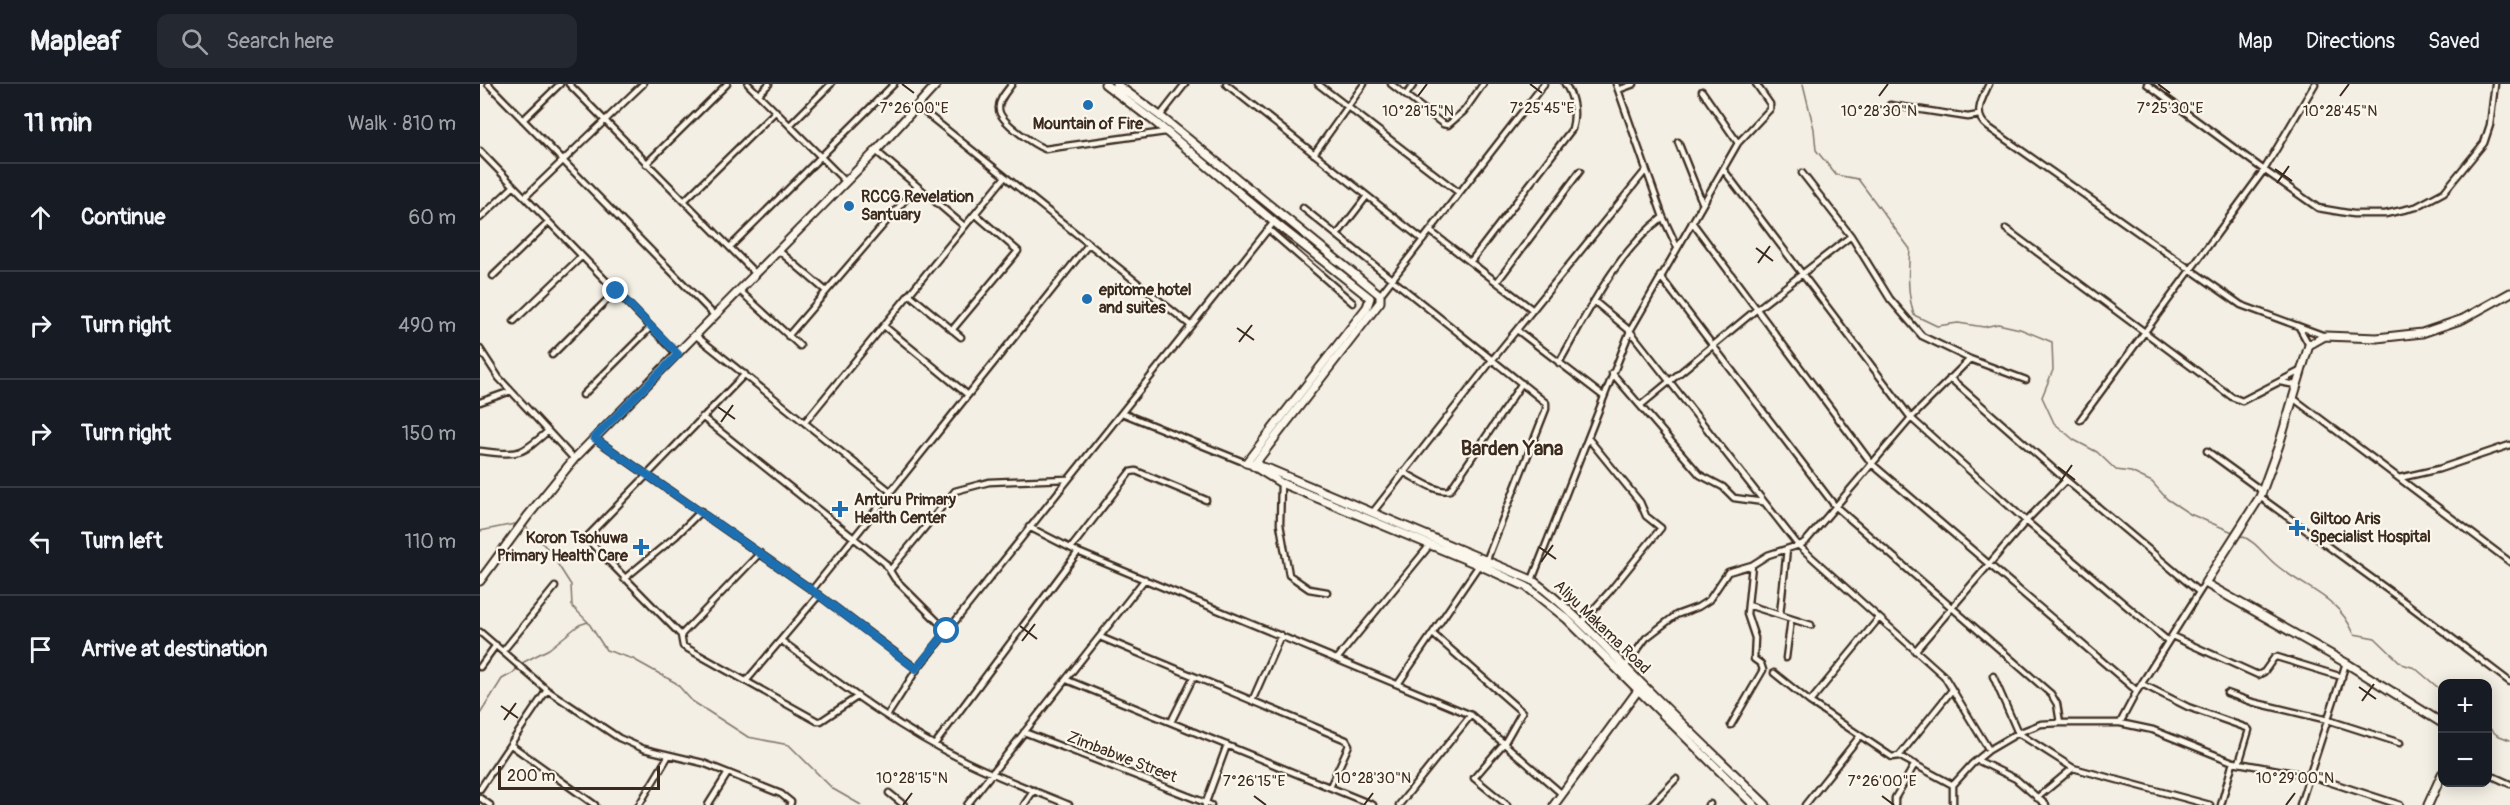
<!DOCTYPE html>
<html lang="en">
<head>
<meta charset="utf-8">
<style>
  body { margin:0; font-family:Pangolin,sans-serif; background:#242831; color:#f1f3f6 }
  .controls { position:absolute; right:18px; bottom:18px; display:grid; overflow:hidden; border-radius:12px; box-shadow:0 3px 15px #0003 }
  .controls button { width:54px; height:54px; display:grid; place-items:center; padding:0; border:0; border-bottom:2px solid #363941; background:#171b24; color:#f1f3f6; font:30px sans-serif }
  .scale { position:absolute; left:18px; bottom:15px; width:162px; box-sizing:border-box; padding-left:6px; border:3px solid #3b2a1e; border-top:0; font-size:16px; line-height:21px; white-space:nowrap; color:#3b2a1e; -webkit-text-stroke:4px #fbf7ec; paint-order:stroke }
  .stop { position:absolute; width:18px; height:18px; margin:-14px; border:4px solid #1f6fb2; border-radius:50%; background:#fff }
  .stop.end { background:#1f6fb2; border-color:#fff; box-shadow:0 2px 6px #0008 }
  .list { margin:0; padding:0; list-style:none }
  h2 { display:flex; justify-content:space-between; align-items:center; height:78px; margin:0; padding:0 24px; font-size:26px }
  h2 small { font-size:20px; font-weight:400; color:#9ea1a6 }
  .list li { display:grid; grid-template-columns:39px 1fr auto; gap:18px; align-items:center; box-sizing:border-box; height:108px; padding:0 24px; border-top:2px solid #363941 }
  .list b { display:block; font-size:22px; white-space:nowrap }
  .list em { font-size:20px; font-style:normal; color:#9ea1a6 }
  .icon { flex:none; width:33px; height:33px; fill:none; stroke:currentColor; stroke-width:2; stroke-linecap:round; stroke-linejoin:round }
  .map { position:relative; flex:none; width:2030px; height:721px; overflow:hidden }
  header { display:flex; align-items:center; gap:36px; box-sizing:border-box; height:84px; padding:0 30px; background:#171b24; border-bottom:2px solid #363941 }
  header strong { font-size:28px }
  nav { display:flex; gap:33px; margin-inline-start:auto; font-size:21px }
  .search { width:420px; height:54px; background:#242831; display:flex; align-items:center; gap:15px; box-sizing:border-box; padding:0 21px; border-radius:12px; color:#9ea1a6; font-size:22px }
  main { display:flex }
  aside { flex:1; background:#171b24 }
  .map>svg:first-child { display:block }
</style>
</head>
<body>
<header>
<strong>Mapleaf</strong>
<div class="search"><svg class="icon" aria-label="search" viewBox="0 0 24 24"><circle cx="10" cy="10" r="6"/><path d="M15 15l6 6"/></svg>Search here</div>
<nav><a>Map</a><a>Directions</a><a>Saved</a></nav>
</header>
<main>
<aside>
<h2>11 min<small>Walk · 810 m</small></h2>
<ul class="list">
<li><svg class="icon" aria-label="ahead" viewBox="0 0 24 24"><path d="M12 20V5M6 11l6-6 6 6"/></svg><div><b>Continue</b></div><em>60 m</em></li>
<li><svg class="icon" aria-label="right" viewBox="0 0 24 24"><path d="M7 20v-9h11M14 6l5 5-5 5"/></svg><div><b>Turn right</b></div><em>490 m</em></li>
<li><svg class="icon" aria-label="right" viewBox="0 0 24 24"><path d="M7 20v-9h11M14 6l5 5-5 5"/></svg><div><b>Turn right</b></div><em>150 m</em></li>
<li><svg class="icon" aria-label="left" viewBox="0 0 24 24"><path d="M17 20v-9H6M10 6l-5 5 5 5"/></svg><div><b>Turn left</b></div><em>110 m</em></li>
<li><svg class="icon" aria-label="arrive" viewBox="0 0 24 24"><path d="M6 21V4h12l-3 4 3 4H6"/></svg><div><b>Arrive at destination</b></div></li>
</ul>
</aside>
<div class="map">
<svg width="2030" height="721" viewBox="0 0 2030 721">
  <rect width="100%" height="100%" fill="#f3efe4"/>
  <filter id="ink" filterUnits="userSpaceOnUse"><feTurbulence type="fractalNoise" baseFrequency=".0167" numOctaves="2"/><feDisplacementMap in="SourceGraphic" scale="12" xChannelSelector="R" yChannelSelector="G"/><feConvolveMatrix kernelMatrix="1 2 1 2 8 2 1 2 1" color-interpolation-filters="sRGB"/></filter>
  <g filter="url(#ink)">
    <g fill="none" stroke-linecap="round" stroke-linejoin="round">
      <path stroke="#817468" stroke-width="1.5" d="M 1323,0 L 1334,45 L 1336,66 L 1356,91 L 1378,95 L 1430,165 C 1428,188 1427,209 1434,231 L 1457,242 L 1478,239 L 1504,243 L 1518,240 L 1540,245 L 1572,258 L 1573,286 L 1562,313 L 1574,339 L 1594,356 L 1617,368 L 1636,386 L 1651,388 L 1672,398 L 1687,415 L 1710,430 L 1755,449
        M 44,441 L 68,465 L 91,501 L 92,522 L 108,538 L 126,566 L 153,575 L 196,599 L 212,617 L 268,653 L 309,661 L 353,705 L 381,721
        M 0,447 L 40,439
        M 1759,451 C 1776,457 1782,469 1795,480 C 1824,505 1858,511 1874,550 L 1895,554 L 1922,580 L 1935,584 L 1962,607
        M 0,630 L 22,595 L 33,589 L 42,579 L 69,565 L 99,541 L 108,538
        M 2008,643 L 2017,651 L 2030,656"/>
      <g stroke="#3b2a1e" stroke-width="9">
        <path id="street" d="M 8,0 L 234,231
          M 89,0 L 275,189
          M 268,0 L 366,98
          M 532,0 C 527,7 518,16 519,25 C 519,37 554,61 565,65 L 685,48
          M 746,0 L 943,156
          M 838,0 L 978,108
          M 911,0 L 963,40 L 968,41 L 984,27 L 1003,0
          M 1136,0 L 1183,133 L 1197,163
          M 1509,0 C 1502,15 1492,31 1508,43 L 1761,221 L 1845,252
          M 1667,0 L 1784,86 L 1838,124 L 1873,130 L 1905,130 L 1936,123 L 1964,108 L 2004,59 L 2010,41 L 2015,0
          M 1138,6 L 1154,0
          M 1222,7 L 1258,59
          M 279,10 L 289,0
          M 926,11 L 934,0
          M 1410,21 L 1488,33 L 1499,31
          M 437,22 L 710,241
          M 680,32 L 705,0
          M 43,36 L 80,0
          M 310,41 L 351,0
          M 1198,58 L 1222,118
          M 0,67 L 197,270
          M 396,67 L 484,142
          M 834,70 L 884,0
          M 166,80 L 247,0
          M 1243,85 L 1431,334 L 1546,437 L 1688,557
          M 1322,89 L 1371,152 L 1410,215 L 1442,252 L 1490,275 L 1546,296
          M 45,113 L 163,0
          M 204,117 L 296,27
          M 823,124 L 1066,319 L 1066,325 L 1007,475
          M 0,134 L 34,102
          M 1212,138 L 1392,380 L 1657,607
          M 788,145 L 873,219
          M 1526,145 L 1752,313 L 1762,317 L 1820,287
          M 950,147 L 1053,226
          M 857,151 L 887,112
          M 250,163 L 414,0
          M 298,166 L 346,207
          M 991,177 L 1092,45 C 1096,30 1094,13 1085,0
          M 13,192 L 69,138
          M 1180,192 L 1355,422 L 1571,610 L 1577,620 L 1580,639
          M 1017,198 L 1100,87
          M 259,206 L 320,262
          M 429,210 L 481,253
          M 900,211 L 1064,0
          M 1114,217 L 1150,247 L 1318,461 L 1464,592 L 1509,666
          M 34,237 L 102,172
          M 404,242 L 488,311
          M 1819,243 L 1829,261
          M 472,246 L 538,167 L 495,130
          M 1037,246 L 1123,312
          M 215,251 L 410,407
          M 308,252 L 436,103
          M 0,265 L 19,294 L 94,375
          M 72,271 L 136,207
          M 1079,279 C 1108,228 1136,169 1183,133
          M 1132,289 L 1220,391 L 1243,403 L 1254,414 L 1283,418
          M 1470,294 L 1586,396 L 1719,508
          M 1800,298 L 1816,301
          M 103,311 L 171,243
          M 1813,314 L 2030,478
          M 0,318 L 31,307
          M 1161,321 L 1277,225 L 1371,152
          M 642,329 L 766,379
          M 222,333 L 405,479 L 415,495 L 467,547
          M 1600,336 L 1784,86 L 1835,0
          M 325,338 L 525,93
          M 114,354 L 332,506 L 437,585
          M 0,367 C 38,371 39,373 68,347
          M 1727,367 L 1782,407
          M 923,388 C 936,394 957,410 970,406 L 1042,299
          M 1919,394 L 1959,385 L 2030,361
          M 801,399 L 800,440 L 809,491 L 829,505 L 847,508
          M 1780,413 L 1926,519 L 2030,598
          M 893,428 L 1013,275 L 1166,86
          M 549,443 L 598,468 L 991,631 L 1082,710
          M 591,464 L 650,388 L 656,387 L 726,416
          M 280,469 L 201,551 L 203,562 L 337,637 L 341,637 L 377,613
          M 410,486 L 475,407 L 509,398 L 587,395
          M 144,495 L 196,452 L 221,427
          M 1052,496 L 1150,247 L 1258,59 L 1290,25 L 1290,20 L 1276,0
          M 332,506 L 608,161
          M 1268,521 L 1331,541
          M 1300,530 L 1307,465
          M 1102,538 L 1130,507 L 1181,444 L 1166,432 L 1160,418 L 1108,354
          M 0,548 L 67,606 L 139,654 L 164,665 L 223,679 L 301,710 L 311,718 L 310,721
          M 953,550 L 1042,628 L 1025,658 L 994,694 L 1027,721
          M 201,551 L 106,454 L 265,290
          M 1692,552 L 1778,591 L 1784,588 L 1794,574 L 1797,573 L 1862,593
          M 620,553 L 866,656 L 869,661 L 850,703
          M 302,557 C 361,601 420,646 487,678 C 520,694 555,707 589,721
          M 23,567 L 75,503
          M 1435,567 L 1546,437 L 1586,396
          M 1306,574 L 1311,535
          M 857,575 L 950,461
          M 0,583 L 16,561
          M 1145,583 L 1166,554 L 1196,531 L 1218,523 L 1229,516 L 1248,488 L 1272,481 L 1288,471 L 1322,460 L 1327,456 L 1431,334 L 1490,275
          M 1294,589 L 1330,618 L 1412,673 L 1419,672 L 1472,606
          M 1513,592 L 1538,649 L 1593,684 L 1730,721
          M 267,596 L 339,511
          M 587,596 L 893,721
          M 918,600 L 999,481
          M 1662,600 L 1708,623 L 1767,644 L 1769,646 L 1759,679
          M 1747,609 L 1772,618 L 1848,636 L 1920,659
          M 772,617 L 801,551
          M 1330,618 L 1399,534
          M 407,632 L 437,585 L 794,138
          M 691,638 L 713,594
          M 1640,639 L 1657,607 L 1725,499
          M 1251,641 L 1283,586 L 1281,580 L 1274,575 L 1275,554 L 1267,530 L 1272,481
          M 544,648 L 731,721
          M 455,660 L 598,468
          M 31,661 L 115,721
          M 1419,672 L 1473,701
          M 1497,676 L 1536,695 L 1566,721
          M 2008,690 L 2030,700
          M 0,705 L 67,606
          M 409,709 L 424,721
          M 0,714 L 10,721
          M 1557,714 L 1593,684
          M 159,721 L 189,671
          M 228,721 L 248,689
          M 487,721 L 665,495
          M 544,721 L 554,706
          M 725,721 L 747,661
          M 919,721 L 991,631
          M 1171,721 L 1196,695
          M 1228,721 L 1230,720
          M 1325,721 L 1380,652
          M 1415,721 L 1415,714 L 1435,680
          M 1473,721 L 1473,701 L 1492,680 L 1509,666 L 1538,649 L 1561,640 L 1580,639 L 1640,639 L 1673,646 L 1753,678 L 1831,692 L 1920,721
          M 1741,721 L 1753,678
          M 1820,721 L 1866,579"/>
      </g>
      <g stroke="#3b2a1e" stroke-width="11">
        <path id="secondary" d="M 625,0 L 675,38 L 794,138 L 890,214 L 887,223 L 766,379 L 789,385 L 1052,496 C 1087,522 1115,552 1145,583 C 1191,630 1239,675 1286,721
          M 636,0 L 680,32 L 900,211 L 900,218 L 773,382
          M 775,383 L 801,399 L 999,481 L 1047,503 L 1087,535 L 1274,721
          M 0,497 L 47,433 L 94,375 L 396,67 L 457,0
          M 1962,639 L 1866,579 L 1725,499 L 1780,413 L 1799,361 L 1829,261 L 1845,252 L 1897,254 L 1942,249 L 1983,235 L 2030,209
          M 1074,721 L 1159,605
          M 1948,721 L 1962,690"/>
      </g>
      <use href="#street" stroke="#fbf7ec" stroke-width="4.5"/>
      <use href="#secondary" stroke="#fbf7ec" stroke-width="7"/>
    </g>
  </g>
  <g fill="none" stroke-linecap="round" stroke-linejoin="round" filter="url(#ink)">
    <path stroke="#1f6fb2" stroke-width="8" d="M 136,207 L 198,270 L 114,354 L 332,506 L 436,585 L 467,547"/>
  </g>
  <path fill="none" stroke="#3b2a1e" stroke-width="2" d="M 422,0 L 434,9M 1050,0 L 1062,9M 1678,0 L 1690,9M 938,12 L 947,0M 1399,12 L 1408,0M 1860,12 L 1869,0M 1795,85 L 1812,97M 1797,99 L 1809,82M 1276,164 L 1293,177M 1278,179 L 1290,162M 757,244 L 774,256M 759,258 L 772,241M 238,323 L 255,335M 241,338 L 253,321M 1578,383 L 1595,396M 1580,398 L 1592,381M 1059,463 L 1076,475M 1061,478 L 1073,461M 540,542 L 557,555M 542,557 L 555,540M 1879,603 L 1896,615M 1882,617 L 1894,600M 21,622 L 38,634M 24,636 L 36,619M 774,712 L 786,721M 1402,712 L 1414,721M 423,721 L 432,709M 884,721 L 893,709M 1806,721 L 1815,709"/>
  <g fill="#1f6fb2" stroke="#fbf7ec" stroke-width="2">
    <circle cx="608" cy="21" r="6"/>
    <circle cx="369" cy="122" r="6"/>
    <circle cx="607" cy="215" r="6"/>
    <path d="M357 416h6v6h6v6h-6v6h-6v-6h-6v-6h6z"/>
    <path d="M1814 435h6v6h6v6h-6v6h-6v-6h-6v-6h6z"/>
    <path d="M158 454h6v6h6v6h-6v6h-6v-6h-6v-6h6z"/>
  </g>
  <g text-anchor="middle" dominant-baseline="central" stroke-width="4.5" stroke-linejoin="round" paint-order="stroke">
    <g font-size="16" font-weight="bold" fill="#3b2a1e" stroke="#fbf7ec" text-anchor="start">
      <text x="608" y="40" text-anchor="middle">Mountain of Fire</text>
      <text x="381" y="113">RCCG Revelation<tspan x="381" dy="18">Santuary</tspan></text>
      <text x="619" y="206">epitome hotel<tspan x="619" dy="18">and suites</tspan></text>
      <text x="374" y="416">Anturu Primary<tspan x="374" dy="18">Health Center</tspan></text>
      <text x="1830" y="435">Giltoo Aris<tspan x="1830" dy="18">Specialist Hospital</tspan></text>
      <text x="148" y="454" text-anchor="end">Koron Tsohuwa<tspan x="148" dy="18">Primary Health Care</tspan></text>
    </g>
    <g font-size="16" fill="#3b2a1e" stroke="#fbf7ec">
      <text transform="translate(1122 543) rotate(44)">Aliyu Makama Road</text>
      <text transform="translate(642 673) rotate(21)">Zimbabwe Street</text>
    </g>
    <g font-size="20" font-weight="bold" fill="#3b2a1e" stroke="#fbf7ec">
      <text x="1032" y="364">Barden Yana</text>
    </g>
  </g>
  <g font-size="15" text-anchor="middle" fill="#3b2a1e" stroke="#fbf7ec" stroke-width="4.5" stroke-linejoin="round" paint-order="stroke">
    <text x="434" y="29">7°26'00"E</text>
    <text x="1062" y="29">7°25'45"E</text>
    <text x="1690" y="29">7°25'30"E</text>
    <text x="938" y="32">10°28'15"N</text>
    <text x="1860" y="32">10°28'45"N</text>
    <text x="1399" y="32">10°28'30"N</text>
    <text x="432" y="699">10°28'15"N</text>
    <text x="893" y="699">10°28'30"N</text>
    <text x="1815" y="699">10°29'00"N</text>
    <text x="774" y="702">7°26'15"E</text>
    <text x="1402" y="702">7°26'00"E</text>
  </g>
</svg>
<div class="controls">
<button>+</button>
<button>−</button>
</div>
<div class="scale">200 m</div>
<div class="stop" style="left:467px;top:547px"></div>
<div class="stop end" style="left:136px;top:207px"></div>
</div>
</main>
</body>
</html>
